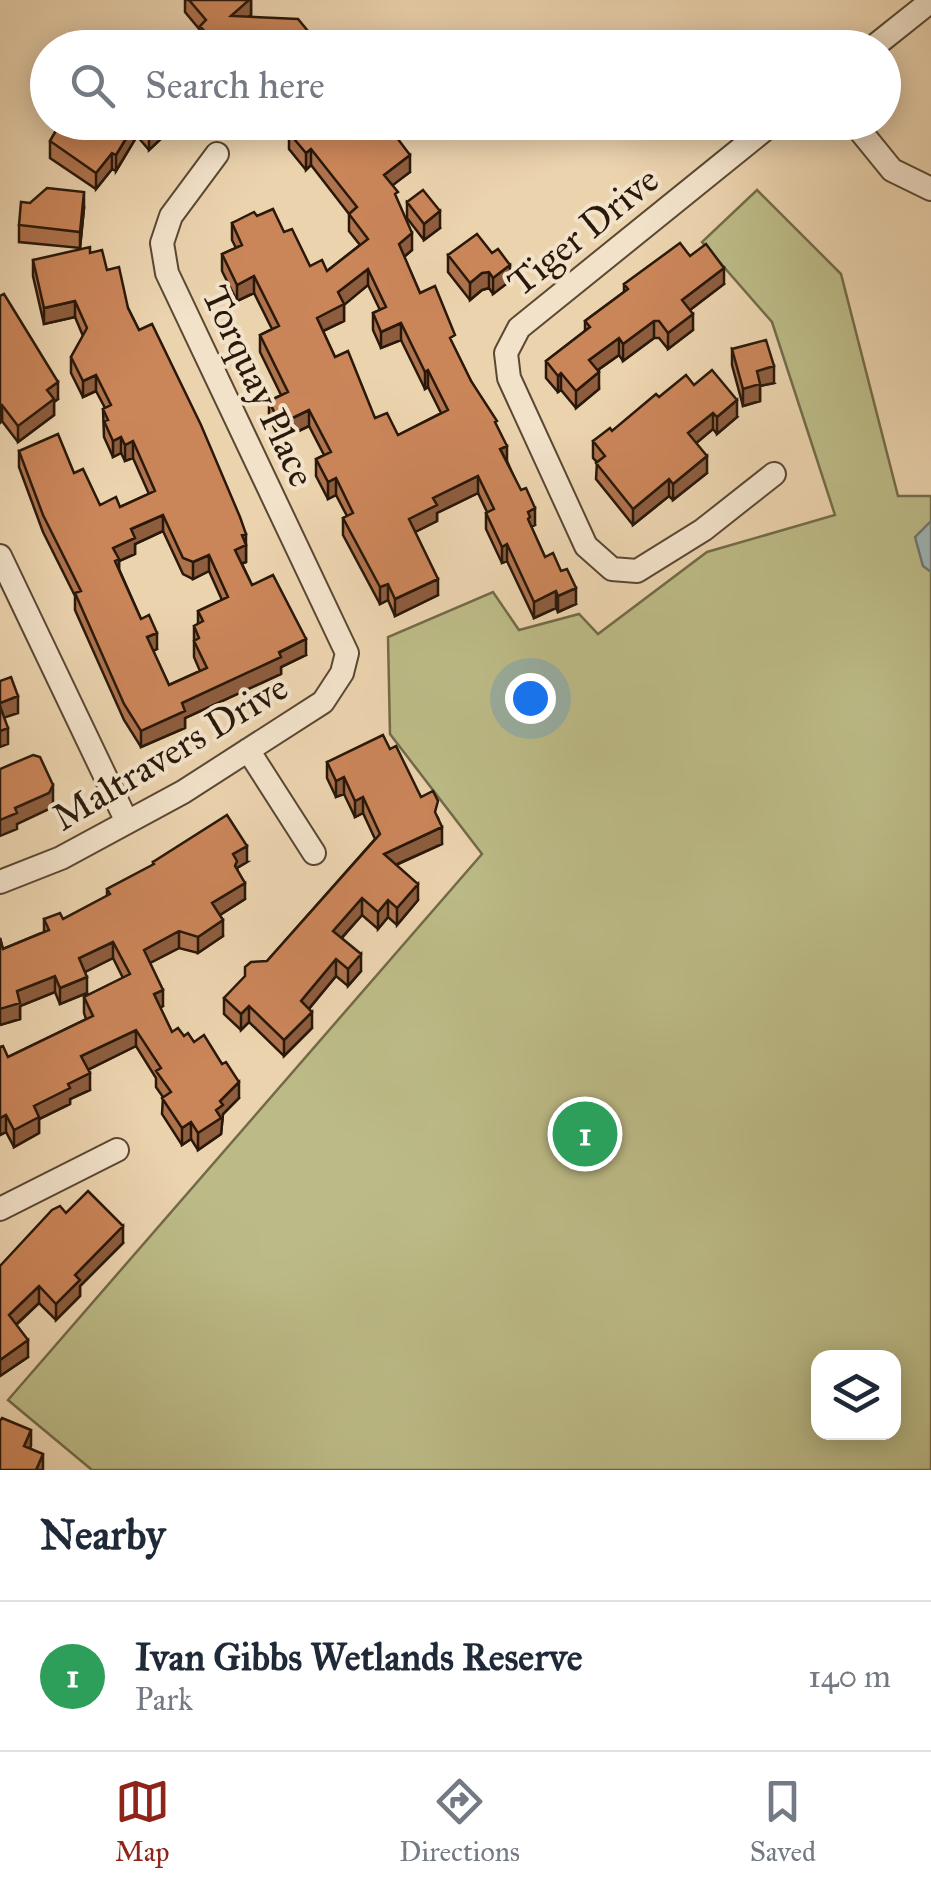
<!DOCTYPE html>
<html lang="en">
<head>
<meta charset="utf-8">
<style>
  body { margin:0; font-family:"IM FELL Great Primer",serif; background:#f2f2f3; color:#1f2937 }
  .controls { position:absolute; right:30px; bottom:30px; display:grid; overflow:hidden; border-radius:20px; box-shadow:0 5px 25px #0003 }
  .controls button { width:90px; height:90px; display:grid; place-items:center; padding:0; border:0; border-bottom:2px solid #e0e1e3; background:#fff; color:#1f2937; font:50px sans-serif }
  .you { position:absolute; left:530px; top:698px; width:35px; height:35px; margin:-25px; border:8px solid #fff; border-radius:50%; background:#1a73e8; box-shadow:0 0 0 15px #1a73e833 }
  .badge { display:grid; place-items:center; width:65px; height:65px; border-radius:50%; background:#8f2418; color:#fff; font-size:32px; font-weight:700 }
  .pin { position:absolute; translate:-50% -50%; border:5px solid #fff; box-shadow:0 2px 10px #0006 }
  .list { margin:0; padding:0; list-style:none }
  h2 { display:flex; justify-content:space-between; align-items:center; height:130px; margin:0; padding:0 40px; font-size:42px }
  h2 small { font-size:32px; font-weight:400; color:#747a83 }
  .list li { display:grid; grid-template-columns:65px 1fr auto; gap:30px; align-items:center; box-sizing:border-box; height:150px; padding:0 40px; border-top:2px solid #e0e1e3 }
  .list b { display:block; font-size:38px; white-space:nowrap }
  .list p { margin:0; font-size:32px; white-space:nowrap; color:#747a83 }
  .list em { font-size:32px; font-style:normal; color:#747a83 }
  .icon { flex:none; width:55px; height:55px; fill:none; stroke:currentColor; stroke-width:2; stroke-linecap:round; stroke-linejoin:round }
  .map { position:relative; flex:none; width:931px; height:1470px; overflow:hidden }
  .search { position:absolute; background:#fff; box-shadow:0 5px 25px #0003; left:30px; right:30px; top:30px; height:110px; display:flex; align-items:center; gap:25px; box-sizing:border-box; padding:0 35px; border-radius:55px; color:#747a83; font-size:38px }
  .sheet { height:280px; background:#fff }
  nav { display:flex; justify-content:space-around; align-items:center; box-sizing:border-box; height:140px; border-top:2px solid #e0e1e3; background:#fff; font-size:28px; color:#747a83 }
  nav a { display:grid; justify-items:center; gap:5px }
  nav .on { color:#8f2418 }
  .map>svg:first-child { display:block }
</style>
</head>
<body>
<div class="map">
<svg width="931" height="1470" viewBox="0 0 931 1470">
  <rect width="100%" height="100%" fill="#ebd3ae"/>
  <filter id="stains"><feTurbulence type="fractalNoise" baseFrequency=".002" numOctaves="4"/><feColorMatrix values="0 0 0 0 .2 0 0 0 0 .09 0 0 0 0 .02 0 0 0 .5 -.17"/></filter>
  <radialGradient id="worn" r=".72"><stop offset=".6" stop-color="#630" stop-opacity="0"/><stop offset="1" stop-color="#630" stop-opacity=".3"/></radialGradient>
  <path fill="#bcbb87" stroke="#736a48" stroke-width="2.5" fill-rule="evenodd" d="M 757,190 L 841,274 L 898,496 L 931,496 L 931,1470 L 92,1470 L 8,1400 L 482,854 L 390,734 L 388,637 L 493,592 L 519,630 L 579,614 L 598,634 L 707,552 L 835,515 L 772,322 L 702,242 ZM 818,1358 L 894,1358 L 894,1432 L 818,1432 Z"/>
  <path fill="#9db5b6" stroke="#6f7771" stroke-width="2.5" d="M 931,521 L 931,572 L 923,566 L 915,537 Z"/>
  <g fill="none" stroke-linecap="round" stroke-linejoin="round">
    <g stroke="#5a4833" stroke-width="26">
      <path id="street" d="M 872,48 L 931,1
        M 774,122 L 519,328 L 506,353 L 509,378 L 586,546 L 612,569 L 637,571 L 703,530 L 774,474
        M 853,122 L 892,170 L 931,189
        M 0,556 L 127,822
        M 248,750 L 314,853
        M 0,882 L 61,858 L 183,792 L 323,702 L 342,673 L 347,653 L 167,273 L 162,243 L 171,216 L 217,154
        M 0,1209 L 117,1150"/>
    </g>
    <use href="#street" stroke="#f2e2ca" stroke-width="22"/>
  </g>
  <path fill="#ae724d" stroke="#2a190a" stroke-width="2.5" fill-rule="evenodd" d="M 185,0 L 251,0 L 251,15 L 249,17 L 322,48 L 205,48 L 200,42 L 200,30 L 185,12 Z
    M 61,122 L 165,122 L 165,135 L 149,150 L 137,136 L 116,171 L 112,169 L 96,189 L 50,158 L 50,141 Z
    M 280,122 L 385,122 L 410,172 L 392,185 L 412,250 L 404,257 L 420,293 L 455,349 L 471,381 L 497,427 L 507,461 L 535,525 L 531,527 L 545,557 L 576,604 L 558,612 L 556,608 L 534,618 L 507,561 L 502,563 L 486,529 L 486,513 L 487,512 L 478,493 L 437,513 L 437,521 L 415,532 L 438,595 L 395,616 L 388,600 L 380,604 L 343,535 L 343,518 L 347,516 L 336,495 L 328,499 L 316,476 L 316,459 L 324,455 L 309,426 L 280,440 L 269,417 L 269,401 L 281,395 L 260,352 L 260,335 L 272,329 L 254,293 L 237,301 L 222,271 L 222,254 L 236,248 L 232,240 L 232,223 L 257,216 L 284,232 L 310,266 L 327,271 L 360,245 L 349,231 L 349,214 L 311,165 L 306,170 L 289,149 L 289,134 ZM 368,285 L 380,310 L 373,313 L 373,330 L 381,348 L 401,340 L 425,389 L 428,387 L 441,413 L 398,435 L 375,418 L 335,357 L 323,331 L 344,321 L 344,304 Z
    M 407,202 L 440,228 L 424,240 L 407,218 Z
    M 84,208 L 80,248 L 19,242 L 19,225 Z
    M 90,253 L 107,270 L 128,308 L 246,544 L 246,562 L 242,564 L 252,585 L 306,655 L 281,667 L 281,674 L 185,718 L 185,728 L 141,747 L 124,720 L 75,610 L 75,596 L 43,532 L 19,467 L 19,451 L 74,473 L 100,505 L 120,507 L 149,494 L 133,458 L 125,461 L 121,453 L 113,457 L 104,437 L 103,409 L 105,408 L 96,391 L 83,397 L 71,373 L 71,357 L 83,336 L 75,317 L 44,324 L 33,276 L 33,260 ZM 163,531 L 183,574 L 193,579 L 209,571 L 222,600 L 198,611 L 198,624 L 194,626 L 194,657 L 200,671 L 169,685 L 153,651 L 157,649 L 141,619 L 119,569 L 119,561 L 135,554 L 135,544 Z
    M 448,255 L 510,281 L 493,294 L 489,288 L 482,290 L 470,300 L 448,272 Z
    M 690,256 L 724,284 L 690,310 L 693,330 L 668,349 L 659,338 L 654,338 L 623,361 L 619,355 L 598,370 L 599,389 L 576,408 L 561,390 L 558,392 L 546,378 L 546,361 L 585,331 L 585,321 L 624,292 L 624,284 Z
    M 0,296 L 58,399 L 54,402 L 54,415 L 18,442 L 2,421 Z
    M 732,349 L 774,383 L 760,386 L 760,401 L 743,406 L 732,365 Z
    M 659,397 L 737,417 L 717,434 L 713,429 L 696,443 L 707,473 L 673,500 L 669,496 L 633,525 L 596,479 L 597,462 L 593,458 L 593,441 L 612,431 Z
    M 390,749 L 421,797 L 438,818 L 442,844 L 396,865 L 418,900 L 397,925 L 388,917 L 378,929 L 362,915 L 342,938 L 361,971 L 348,986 L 336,976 L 309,1009 L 312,1028 L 284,1056 L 249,1022 L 241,1030 L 224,1014 L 224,998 L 267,961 L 375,839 L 363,813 L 355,817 L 344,794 L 336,797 L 327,778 L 327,762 Z
    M 153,862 L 247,862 L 237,868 L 245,899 L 220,915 L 223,936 L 198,953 L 179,948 L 150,963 L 163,1006 L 160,1008 L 172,1032 L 184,1036 L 194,1042 L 239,1098 L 223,1114 L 221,1134 L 198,1150 L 191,1139 L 182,1145 L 162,1114 L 163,1097 L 156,1087 L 156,1078 L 136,1046 L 88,1070 L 90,1090 L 70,1099 L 70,1104 L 39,1119 L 39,1133 L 14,1147 L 6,1132 L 0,1135 L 0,1047 L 8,1057 L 86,1019 L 84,1013 L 84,997 L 123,978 L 113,958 L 85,972 L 87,993 L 60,1004 L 55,992 L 20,1006 L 20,1019 L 0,1025 L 0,938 L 3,949 L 44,932 L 44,919 L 63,919 L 107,896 L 107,889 L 153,865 Z
    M 66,1213 L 123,1243 L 80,1286 L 80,1296 L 56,1320 L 39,1303 L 16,1325 L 28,1357 L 0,1376 L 0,1266 Z"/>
  <path fill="#8d5d3e" stroke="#2a190a" stroke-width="2.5" d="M 243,0 L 251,0 L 251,15 L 231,32 L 231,16 Z
    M 219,34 L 219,48 L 212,48 L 212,40 Z
    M 136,122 L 137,122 L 137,136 L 116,171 L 116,155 Z
    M 158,122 L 165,122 L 165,135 L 149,150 L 149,134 Z
    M 311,149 L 311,165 L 306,170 L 306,153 Z
    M 112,153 L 112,169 L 96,189 L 96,173 Z
    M 410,155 L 410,172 L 384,192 L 384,175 Z
    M 84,192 L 84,208 L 80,248 L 80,232 Z
    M 440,211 L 440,228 L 424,240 L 424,224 Z
    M 412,233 L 412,250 L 399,261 L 399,244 Z
    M 510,265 L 510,281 L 493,294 L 493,278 Z
    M 724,268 L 724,284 L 682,316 L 682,300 Z
    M 368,269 L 368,285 L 344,305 L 344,321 L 317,334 L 317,318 L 338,292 Z
    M 489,272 L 489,288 L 482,290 L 470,300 L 470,283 L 482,273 Z
    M 254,276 L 254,293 L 237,301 L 237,285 Z
    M 75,301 L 75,317 L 44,324 L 44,308 Z
    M 693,314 L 693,330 L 668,349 L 668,333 Z
    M 654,321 L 654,338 L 623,361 L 623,344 Z
    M 401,323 L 401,340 L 381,348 L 381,332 Z
    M 619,338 L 619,355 L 589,376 L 589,360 Z
    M 774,366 L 774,383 L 760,386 L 760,401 L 743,406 L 743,389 L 757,371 Z
    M 428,370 L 428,387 L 425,389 L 425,372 Z
    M 599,372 L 599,389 L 576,408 L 576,391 Z
    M 561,373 L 561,390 L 558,392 L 558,376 Z
    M 96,375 L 96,391 L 83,397 L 83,381 Z
    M 58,382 L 58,399 L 54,402 L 54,415 L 18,442 L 18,426 L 47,390 Z
    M 737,400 L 737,417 L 717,434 L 717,417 Z
    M 2,405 L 2,421 L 0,423 L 0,406 Z
    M 309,410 L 309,426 L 280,440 L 280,424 Z
    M 713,413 L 713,429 L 688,450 L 688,433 Z
    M 121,437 L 121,453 L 113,457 L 113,441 Z
    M 133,441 L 133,458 L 125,461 L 125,445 Z
    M 507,446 L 507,462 L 500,449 Z
    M 707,456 L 707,473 L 673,500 L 673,484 Z
    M 478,476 L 478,493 L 437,513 L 437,521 L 409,535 L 409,519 L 433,498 Z
    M 336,478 L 336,495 L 328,499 L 328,482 Z
    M 669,479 L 669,496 L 633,525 L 633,509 Z
    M 535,508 L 535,525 L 530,527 L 528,535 L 528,512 Z
    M 163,515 L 163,531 L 135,544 L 135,554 L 119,561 L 119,575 L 113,564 L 113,548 L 131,529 Z
    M 246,534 L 246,562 L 235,566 L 235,550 L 242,535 Z
    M 507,544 L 507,561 L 502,563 L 502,547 Z
    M 209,555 L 209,571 L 193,579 L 193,562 Z
    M 438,579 L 438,595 L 395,616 L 395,599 Z
    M 388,584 L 388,600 L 380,604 L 380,587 Z
    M 576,588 L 576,604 L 558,612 L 558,596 Z
    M 556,591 L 556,608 L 534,618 L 534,602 Z
    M 157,633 L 157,649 L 147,654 L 147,637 Z
    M 306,639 L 306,655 L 281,667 L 281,674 L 185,718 L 185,728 L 141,747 L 141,731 L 182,703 Z
    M 18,696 L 18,713 L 0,719 L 0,703 Z
    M 8,728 L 8,744 L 0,747 L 0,731 Z
    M 344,777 L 344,794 L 336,797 L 336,781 Z
    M 53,785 L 53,802 L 49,809 L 17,824 L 17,829 L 0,836 L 0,820 L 15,808 Z
    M 363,797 L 363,813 L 355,817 L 355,801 Z
    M 442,827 L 442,844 L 384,870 L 384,854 Z
    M 247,846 L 247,862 L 237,868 L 237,878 L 233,854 Z
    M 245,883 L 245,899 L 212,920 L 212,903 Z
    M 418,884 L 418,900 L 397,925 L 397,908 Z
    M 362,898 L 362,915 L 333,947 L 333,931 Z
    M 388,900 L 388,917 L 378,929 L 378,912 Z
    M 223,920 L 223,936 L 198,953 L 198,937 Z
    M 179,931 L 179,948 L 144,966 L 144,950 Z
    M 113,942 L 113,958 L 79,975 L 79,958 Z
    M 361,954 L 361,971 L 348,986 L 348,969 Z
    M 336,959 L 336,976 L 301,1018 L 301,1001 Z
    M 55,976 L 55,992 L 20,1006 L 20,1019 L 0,1025 L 0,1009 L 17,991 Z
    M 87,977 L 87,993 L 60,1004 L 60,988 Z
    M 163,990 L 163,1006 L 154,1011 L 154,994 Z
    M 249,1006 L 249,1022 L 241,1030 L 241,1014 Z
    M 312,1012 L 312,1028 L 284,1056 L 284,1040 Z
    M 136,1030 L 136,1046 L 81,1073 L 81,1056 Z
    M 90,1073 L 90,1090 L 70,1099 L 70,1104 L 39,1119 L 39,1133 L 14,1147 L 14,1130 L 34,1106 L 68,1084 Z
    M 239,1082 L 239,1098 L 223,1114 L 221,1134 L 198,1150 L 198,1133 L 216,1110 L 220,1101 Z
    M 6,1115 L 6,1132 L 0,1135 L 0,1118 Z
    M 191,1122 L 191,1139 L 182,1145 L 182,1128 Z
    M 123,1226 L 123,1243 L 80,1286 L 80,1296 L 56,1320 L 56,1304 L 75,1275 Z
    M 39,1286 L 39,1303 L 9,1331 L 9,1315 Z
    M 28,1340 L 28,1357 L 0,1376 L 0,1360 Z
    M 31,1430 L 31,1446 L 24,1462 L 24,1446 Z
    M 43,1454 L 43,1470 L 36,1470 Z"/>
  <path fill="#ca8559" stroke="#2a190a" stroke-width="2.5" fill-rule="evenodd" d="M 189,0 L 249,0 L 231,16 L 298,19 L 322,48 L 231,48 L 219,34 L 212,40 L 200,26 L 206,20 Z
    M 142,40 L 149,48 L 134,48 Z
    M 61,122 L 136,122 L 116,155 L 112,153 L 96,173 L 50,141 Z
    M 139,122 L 161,122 L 149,134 Z
    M 293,122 L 385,122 L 410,155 L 384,175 L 398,192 L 395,194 L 412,233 L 399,244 L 420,293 L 435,286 L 455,335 L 450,338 L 471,381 L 497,421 L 495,422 L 507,446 L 500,449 L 521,490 L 526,488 L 535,508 L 528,512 L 530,517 L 528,519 L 545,557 L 553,553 L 561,571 L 567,569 L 576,588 L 558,596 L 556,591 L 534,602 L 507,544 L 502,547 L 486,513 L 494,509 L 478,476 L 433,498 L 437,505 L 409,519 L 438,579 L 395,599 L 388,584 L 380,587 L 343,518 L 353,513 L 336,478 L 328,482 L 316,459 L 331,452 L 309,410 L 280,424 L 269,401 L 288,392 L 260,335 L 279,326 L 254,276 L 237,285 L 222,254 L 242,245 L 232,223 L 254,212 L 257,216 L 273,209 L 284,232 L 292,229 L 310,266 L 322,260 L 327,271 L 368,239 L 349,214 L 357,207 L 311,149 L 306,153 L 289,133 L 296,127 ZM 368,269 L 386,307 L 373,313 L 381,332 L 401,323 L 425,372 L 428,370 L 448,410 L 398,435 L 387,413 L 375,418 L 348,351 L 335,357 L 317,318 L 344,304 L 338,292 Z
    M 47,188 L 84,192 L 80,232 L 19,225 L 21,202 L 30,203 Z
    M 423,190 L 440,211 L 424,224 L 407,202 Z
    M 477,234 L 492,253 L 498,249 L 510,265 L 493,278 L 489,272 L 482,273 L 470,283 L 448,255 Z
    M 680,243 L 690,256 L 706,244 L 724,268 L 682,300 L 693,314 L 668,333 L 659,321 L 654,321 L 623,344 L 619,338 L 589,360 L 599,372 L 576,391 L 561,373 L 558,376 L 546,361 L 590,327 L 585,321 L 628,289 L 624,284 Z
    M 90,247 L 90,253 L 102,250 L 107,270 L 119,267 L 128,308 L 139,330 L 152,324 L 201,425 L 240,517 L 246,534 L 242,535 L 246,545 L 235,550 L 252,585 L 273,575 L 306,639 L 279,652 L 281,657 L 182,703 L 185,711 L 141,731 L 124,704 L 75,593 L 81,591 L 43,515 L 19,451 L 58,434 L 74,473 L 83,469 L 100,505 L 116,497 L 120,507 L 155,491 L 133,441 L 125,445 L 121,437 L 113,441 L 104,421 L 108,420 L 103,409 L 111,405 L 96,375 L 83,381 L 71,357 L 87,328 L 75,301 L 44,308 L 33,260 ZM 163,515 L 183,558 L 193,562 L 209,555 L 228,597 L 198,611 L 203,621 L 194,626 L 199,638 L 194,641 L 207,668 L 169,685 L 147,637 L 157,633 L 149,615 L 141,619 L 115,561 L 119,559 L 113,548 L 135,538 L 131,529 Z
    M 4,294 L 58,382 L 47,390 L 54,399 L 18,426 L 2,405 L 0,406 L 0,296 Z
    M 766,340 L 774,366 L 757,371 L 760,384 L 743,389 L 732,349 Z
    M 712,370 L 737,400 L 717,417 L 713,413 L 688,433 L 707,456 L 673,484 L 669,479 L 633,509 L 596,463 L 605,456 L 593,441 L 610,428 L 612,431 L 656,394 L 659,397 L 686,375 L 694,385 Z
    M 11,677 L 18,696 L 0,703 L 0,681 Z
    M 0,706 L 8,728 L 0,731 Z
    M 383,735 L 390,749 L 396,746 L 421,797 L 433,791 L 438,801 L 435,812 L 442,827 L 384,854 L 418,884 L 397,908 L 388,900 L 378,912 L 362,898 L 333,931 L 361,954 L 348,969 L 336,959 L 301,1001 L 312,1012 L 284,1040 L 249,1006 L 241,1014 L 224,998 L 245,976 L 245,967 L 251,962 L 267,961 L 380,834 L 363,797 L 355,801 L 344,777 L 336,781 L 327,762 Z
    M 33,755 L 40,757 L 53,785 L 49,793 L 15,808 L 17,813 L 0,820 L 0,769 Z
    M 227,815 L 247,846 L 233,854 L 237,861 L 235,866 L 245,883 L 212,903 L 223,920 L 198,937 L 179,931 L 144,950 L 163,990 L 154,994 L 172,1032 L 178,1028 L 184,1036 L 188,1033 L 194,1042 L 204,1035 L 222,1064 L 226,1062 L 239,1082 L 220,1101 L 223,1105 L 216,1110 L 221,1118 L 198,1133 L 191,1122 L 182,1128 L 162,1098 L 171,1092 L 156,1071 L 161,1068 L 136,1030 L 81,1056 L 90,1073 L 68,1084 L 70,1088 L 34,1106 L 39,1117 L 14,1130 L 6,1115 L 0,1118 L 0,1047 L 3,1046 L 8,1057 L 93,1016 L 84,997 L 130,974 L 113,942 L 79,958 L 87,977 L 60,988 L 55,976 L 17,991 L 20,1003 L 0,1009 L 0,938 L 3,949 L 49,930 L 44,919 L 60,913 L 63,919 L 110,894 L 107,889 L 154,864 L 153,862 Z
    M 88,1191 L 123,1226 L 75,1275 L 80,1280 L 56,1304 L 39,1286 L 9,1315 L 28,1340 L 0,1360 L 0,1266 L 52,1210 L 60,1206 L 66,1213 Z
    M 2,1418 L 31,1430 L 24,1446 L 43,1454 L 36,1470 L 0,1470 L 0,1421 Z"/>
  <g text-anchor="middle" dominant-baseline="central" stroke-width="8" stroke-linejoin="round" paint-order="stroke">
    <g font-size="38" fill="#2a190a" stroke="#f2e2ca">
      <text transform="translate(583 231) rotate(-39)">Tiger Drive</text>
      <text transform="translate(259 386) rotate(65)">Torquay Place</text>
      <text transform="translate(170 752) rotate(-31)">Maltravers Drive</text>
    </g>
  </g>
  <rect width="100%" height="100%" filter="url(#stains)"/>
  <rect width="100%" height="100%" fill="url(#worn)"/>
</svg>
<div class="controls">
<button><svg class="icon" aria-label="layers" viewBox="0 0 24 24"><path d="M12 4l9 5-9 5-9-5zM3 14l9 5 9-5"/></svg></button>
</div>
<div class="you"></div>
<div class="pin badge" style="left:585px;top:1134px;background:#2e9e5b">1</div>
<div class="search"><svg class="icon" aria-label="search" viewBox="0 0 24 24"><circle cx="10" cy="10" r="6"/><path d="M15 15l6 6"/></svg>Search here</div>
</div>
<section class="sheet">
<h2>Nearby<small></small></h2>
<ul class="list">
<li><span class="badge" style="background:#2e9e5b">1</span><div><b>Ivan Gibbs Wetlands Reserve</b><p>Park</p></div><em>140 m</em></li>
</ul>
</section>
<nav>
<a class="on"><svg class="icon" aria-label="map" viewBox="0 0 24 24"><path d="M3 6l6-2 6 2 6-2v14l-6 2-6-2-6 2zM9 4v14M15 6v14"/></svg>Map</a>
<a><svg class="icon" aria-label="directions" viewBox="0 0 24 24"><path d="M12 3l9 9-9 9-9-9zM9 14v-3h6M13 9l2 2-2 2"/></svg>Directions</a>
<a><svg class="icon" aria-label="saved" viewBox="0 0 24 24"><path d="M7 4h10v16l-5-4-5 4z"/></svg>Saved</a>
</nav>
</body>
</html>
